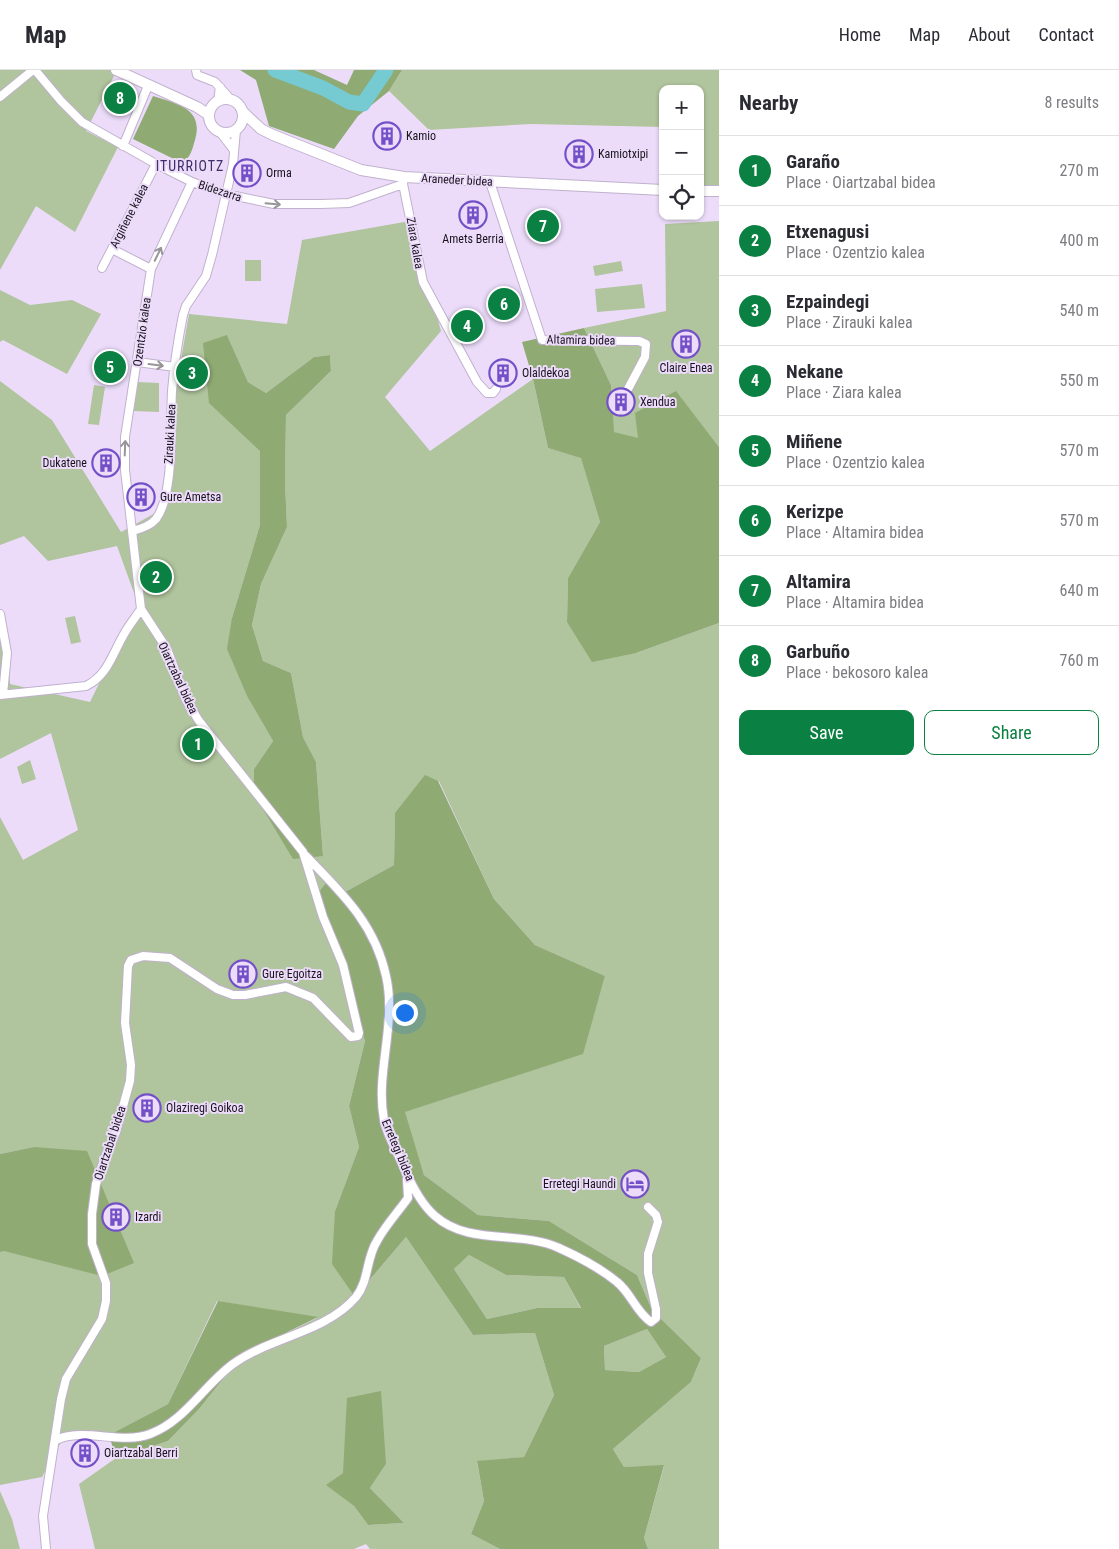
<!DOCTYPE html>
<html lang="en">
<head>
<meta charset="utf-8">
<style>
  body { margin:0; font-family:"Roboto Condensed",sans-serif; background:#f7f7f7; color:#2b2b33 }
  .controls { position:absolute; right:15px; top:15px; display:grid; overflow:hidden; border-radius:10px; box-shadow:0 1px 4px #0004 }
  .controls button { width:45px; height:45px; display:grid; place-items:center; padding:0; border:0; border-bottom:1px solid #e1e1e2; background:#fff; color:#2b2b33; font:25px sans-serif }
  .you { position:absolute; left:404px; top:942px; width:18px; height:18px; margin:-12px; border:4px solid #fff; border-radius:50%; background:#1a73e8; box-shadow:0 0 0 8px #1a73e833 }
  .badge { display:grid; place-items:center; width:32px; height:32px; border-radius:50%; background:#0b8043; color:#fff; font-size:16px; font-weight:700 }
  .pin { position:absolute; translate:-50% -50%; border:2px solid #fff; box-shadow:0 1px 5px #0006 }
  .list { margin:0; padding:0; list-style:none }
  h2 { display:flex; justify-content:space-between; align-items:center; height:65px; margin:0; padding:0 20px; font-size:21px }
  h2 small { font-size:16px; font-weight:400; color:#7c7c81 }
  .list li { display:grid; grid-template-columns:32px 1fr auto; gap:15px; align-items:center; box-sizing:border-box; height:70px; padding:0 20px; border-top:1px solid #e1e1e2 }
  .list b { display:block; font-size:19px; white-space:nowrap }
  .list p { margin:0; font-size:16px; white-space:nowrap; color:#7c7c81 }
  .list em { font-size:16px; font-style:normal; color:#7c7c81 }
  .actions { display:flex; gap:10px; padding:15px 20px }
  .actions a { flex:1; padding:11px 0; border:1px solid #0b8043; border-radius:10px; text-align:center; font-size:18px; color:#0b8043 }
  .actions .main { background:#0b8043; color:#fff }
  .icon { flex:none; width:28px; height:28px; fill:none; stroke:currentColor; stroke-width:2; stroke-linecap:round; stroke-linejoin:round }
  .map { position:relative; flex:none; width:719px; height:1479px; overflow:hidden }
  header { display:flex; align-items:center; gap:30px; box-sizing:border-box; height:70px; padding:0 25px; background:#fff; border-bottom:1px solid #e1e1e2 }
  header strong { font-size:24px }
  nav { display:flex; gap:28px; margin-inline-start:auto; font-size:18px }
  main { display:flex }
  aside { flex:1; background:#fff }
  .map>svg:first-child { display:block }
</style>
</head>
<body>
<header>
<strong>Map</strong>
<nav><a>Home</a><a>Map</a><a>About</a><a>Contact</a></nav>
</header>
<main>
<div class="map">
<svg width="719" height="1479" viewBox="0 0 719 1479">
  <rect width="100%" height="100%" fill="#ecdcfa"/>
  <path fill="#b0c49d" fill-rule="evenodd" d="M 0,0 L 117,0 L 86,61 L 118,77 L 75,162 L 36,136 L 0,200 Z
    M 402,0 L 719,0 L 719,126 L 700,127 L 700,19 L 663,19 L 663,57 L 531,54 L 429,60 L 389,21 Z
    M 410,151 L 441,261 L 385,327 L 430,381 L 533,309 L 548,378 L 581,387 L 600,452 L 568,508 L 567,552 L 636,583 L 719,553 L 719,1479 L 648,1479 L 644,1468 L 664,1396 L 624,1397 L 613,1379 L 691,1312 L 701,1288 L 652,1240 L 637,1205 L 549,1151 L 478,1145 L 424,1105 L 404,1042 L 582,984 L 605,906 L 535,875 L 494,829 L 439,711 L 395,743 L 394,795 L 345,822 L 315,827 L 365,971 L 349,1036 L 359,1077 L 335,1141 L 355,1227 L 406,1167 L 473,1265 L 535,1263 L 554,1325 L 524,1387 L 477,1392 L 484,1431 L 471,1464 L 500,1479 L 370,1479 L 366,1474 L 354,1479 L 95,1479 L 79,1414 L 116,1388 L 168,1371 L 199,1339 L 243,1284 L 317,1248 L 217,1231 L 168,1334 L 109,1365 L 65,1365 L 42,1407 L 0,1415 L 0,1182 L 4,1180 L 35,1077 L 0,1084 L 0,747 L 23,790 L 78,760 L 51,663 L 0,689 L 0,544 L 6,551 L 10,614 L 90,632 L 138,534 L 117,476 L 48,491 L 24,466 L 0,475 L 0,311 L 52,350 L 121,462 L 168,436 L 172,340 L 189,244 L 287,254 L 302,170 ZM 227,265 L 248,312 L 266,323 L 314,287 L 330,285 L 331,301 L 286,345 L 285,412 L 287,457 L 261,514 L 252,555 L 263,591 L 291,603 L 303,667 L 316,692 L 323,786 L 254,699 L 273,671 L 248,628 L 232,548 L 260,455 L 260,381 ZM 386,1394 L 370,1418 L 404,1453 L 368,1455 L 354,1436 L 327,1415 L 343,1403 Z
    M 719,151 L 719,377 L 676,322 L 638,369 L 613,362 L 611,315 L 584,258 L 666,241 L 665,154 Z
    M 245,190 L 261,190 L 261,211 L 245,211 Z
    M 621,191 L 623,201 L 595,206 L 593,196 Z
    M 642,214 L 645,238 L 597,242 L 595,219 Z
    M 0,220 L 30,235 L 72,230 L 101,244 L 67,304 L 3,270 L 0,272 Z
    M 137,312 L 159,313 L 159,342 L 133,341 Z
    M 94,315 L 105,317 L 99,355 L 88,354 Z
    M 75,546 L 81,572 L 71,574 L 65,548 Z
    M 30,690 L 36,709 L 22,714 L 17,697 Z
    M 469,1185 L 506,1205 L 564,1207 L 581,1239 L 537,1238 L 487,1249 L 454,1199 Z
    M 647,1259 L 666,1287 L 639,1302 L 605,1300 L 604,1276 Z
    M 0,1421 L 12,1449 L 20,1479 L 0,1479 Z"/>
  <path fill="#8faa73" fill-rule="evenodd" d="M 240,0 L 314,0 L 347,15 L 354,0 L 402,0 L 389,21 L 358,46 L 334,79 L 269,56 L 256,10 Z
    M 153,26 C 178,34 204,39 195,70 C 192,80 191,87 182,93 L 133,69 Z
    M 584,258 L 611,315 L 614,362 L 638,368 L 635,343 L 676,321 L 719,377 L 719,553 L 636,583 L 592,592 L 567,552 L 568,508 L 600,452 L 581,388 L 548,378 L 533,309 L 522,272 Z
    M 227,265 L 248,312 L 266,323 L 314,287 L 330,285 L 331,301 L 286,345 L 285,412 L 287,457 L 261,514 L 252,555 L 263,591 L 291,603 L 303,667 L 316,692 L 323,786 L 293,789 L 254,724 L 254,699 L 273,671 L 248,628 L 227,579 L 232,548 L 260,455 L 260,381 L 209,333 L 203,273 Z
    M 425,705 L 438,711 L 494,829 L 535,875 L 605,906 L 583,984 L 405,1042 L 424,1105 L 478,1145 L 549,1151 L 637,1205 L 652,1240 L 701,1288 L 691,1312 L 613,1379 L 624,1397 L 664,1395 L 644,1468 L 648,1479 L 500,1479 L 471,1464 L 484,1431 L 477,1391 L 524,1387 L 554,1325 L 535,1263 L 473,1265 L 406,1167 L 355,1227 L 332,1194 L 335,1141 L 359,1077 L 349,1036 L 365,971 L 315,827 L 326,813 L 345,822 L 394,795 L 395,743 ZM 469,1185 L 506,1205 L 564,1207 L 581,1238 L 537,1238 L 487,1249 L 454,1199 ZM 647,1259 L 666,1287 L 639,1302 L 605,1300 L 604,1276 Z
    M 34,1077 L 87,1081 L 134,1193 L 102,1206 L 4,1181 L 0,1182 L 0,1084 Z
    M 218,1231 L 318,1247 L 243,1284 L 199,1339 L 168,1371 L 116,1388 L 109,1365 L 168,1334 Z
    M 381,1321 L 386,1394 L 370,1418 L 404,1453 L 368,1455 L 354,1436 L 326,1415 L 343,1403 L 347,1328 Z"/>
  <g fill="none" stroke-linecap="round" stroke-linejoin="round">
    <path stroke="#76cad1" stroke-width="15" d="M 275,0 L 323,18 L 349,32 L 363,34 L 386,0"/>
    <g stroke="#c0b1cd" stroke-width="10">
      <path id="minor" d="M 35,0 L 61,31 L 82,52 L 156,94 L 192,112 L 226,124 L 274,134 L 321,134 L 349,133 L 403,114 L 404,107
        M 196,0 L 197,5 L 215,12 L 232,31
        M 0,27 L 33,0
        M 218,31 L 220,17
        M 220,62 L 233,79
        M 123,76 L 148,16
        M 490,112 L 542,270 L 639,271 L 646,274 L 645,287 L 628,319
        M 403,114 L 423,212 L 477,312 L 487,323 L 493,323 L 496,319
        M 112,179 L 151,199
        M 102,198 L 156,94
        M 137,292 L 175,297
        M 132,461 C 141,459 150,456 156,449 C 175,424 170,352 172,321 C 174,296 178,270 183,245 L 186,236 L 206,206 L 212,185 L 233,94 L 236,60
        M 0,544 L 7,583 L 3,624
        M 0,625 L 86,616 C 107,606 112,585 123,566 C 128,556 135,548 141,539
        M 306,786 C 342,823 375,854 386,906 C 397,954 375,1003 384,1050 C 387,1065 397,1081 403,1095 C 410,1112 421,1134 435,1146 C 469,1176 520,1160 559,1178 C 579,1187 600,1198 617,1212 C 631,1223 636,1242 651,1252 L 656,1248 L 656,1239 L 648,1203 L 648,1184 L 658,1152 L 656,1145 L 648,1137
        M 56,1370 C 85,1357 120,1375 150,1364 C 185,1351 204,1315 233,1294 C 270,1267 325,1263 356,1227 C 369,1211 366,1188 377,1171 C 385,1156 398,1142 408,1128 L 407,1109
        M 46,1479 L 43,1446 L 61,1329 L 66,1309 L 102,1249 L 106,1231 L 106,1213 L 92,1174 L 92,1144 L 96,1114 L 104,1090 L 116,1062 L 130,1011 L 131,995 L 125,953 L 128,896 L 131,890 L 143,886 L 170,888 L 217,919 L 233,925 L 245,925 L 286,917 L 313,928 L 351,967 L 358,966 L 359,963 L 343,895 L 323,847 L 303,782 L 199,651 L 186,630 L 167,579 L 141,539 L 125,400 L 125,367 L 151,199 L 192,112"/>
    </g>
    <g stroke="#c0b1cd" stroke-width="12">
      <path id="tertiary" d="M 116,0 L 197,37 L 209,45
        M209 46a17 17 0 1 1 34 0a17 17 0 1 1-34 0Z
        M 242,41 L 261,59 L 273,65 L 361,100 L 404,107 L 663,120
        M 700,121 L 719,121"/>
    </g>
    <use href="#minor" stroke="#fff" stroke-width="8"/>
    <use href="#tertiary" stroke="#fff" stroke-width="10"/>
  </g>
  <defs><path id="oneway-shaft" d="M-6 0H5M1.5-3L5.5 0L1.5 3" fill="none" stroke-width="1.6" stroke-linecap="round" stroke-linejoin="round" transform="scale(1.25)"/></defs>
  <g stroke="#98959a">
    <use href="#oneway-shaft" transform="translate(273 134) rotate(5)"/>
    <use href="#oneway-shaft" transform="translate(158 184) rotate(-64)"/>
    <use href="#oneway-shaft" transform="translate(156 295) rotate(7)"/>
    <use href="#oneway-shaft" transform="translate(125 378) rotate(-88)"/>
  </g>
  <defs>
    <g id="building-ring" transform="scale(1.4375)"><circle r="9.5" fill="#ecdcfa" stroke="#734fc8" stroke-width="1.5"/><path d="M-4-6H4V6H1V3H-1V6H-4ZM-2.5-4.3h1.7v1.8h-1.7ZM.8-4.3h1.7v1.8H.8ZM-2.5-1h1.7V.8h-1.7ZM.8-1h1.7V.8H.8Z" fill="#734fc8"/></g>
    <g id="hotel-ring" transform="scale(1.4375)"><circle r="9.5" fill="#ecdcfa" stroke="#734fc8" stroke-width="1.5"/><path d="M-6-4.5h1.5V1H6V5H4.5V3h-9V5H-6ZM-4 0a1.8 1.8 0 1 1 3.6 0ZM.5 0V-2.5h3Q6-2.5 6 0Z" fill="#734fc8"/></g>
  </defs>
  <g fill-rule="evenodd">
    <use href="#building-ring" x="387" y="66"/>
    <use href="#building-ring" x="579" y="84"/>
    <use href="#building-ring" x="247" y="103"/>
    <use href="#building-ring" x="473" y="145"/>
    <use href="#building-ring" x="686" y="274"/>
    <use href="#building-ring" x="503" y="303"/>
    <use href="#building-ring" x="621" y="332"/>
    <use href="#building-ring" x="106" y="393"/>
    <use href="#building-ring" x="141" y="427"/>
    <use href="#building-ring" x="243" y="904"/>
    <use href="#building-ring" x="147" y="1038"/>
    <use href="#hotel-ring" x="635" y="1114"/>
    <use href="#building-ring" x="116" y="1147"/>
    <use href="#building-ring" x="85" y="1383"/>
  </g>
  <g text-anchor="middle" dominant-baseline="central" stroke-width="4" stroke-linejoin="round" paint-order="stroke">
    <g font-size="12" fill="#19131e" stroke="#ecdcfa" text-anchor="start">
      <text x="406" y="66">Kamio</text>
      <text x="598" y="84">Kamiotxipi</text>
      <text x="266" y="103">Orma</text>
      <text x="473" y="169" text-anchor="middle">Amets Berria</text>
      <text x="686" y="298" text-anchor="middle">Claire Enea</text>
      <text x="522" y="303">Olaldekoa</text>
      <text x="640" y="332">Xendua</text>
      <text x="87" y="393" text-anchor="end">Dukatene</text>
      <text x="160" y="427">Gure Ametsa</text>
      <text x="262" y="904">Gure Egoitza</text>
      <text x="166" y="1038">Olaziregi Goikoa</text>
      <text x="616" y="1114" text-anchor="end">Erretegi Haundi</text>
      <text x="135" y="1147">Izardi</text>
      <text x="104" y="1383">Oiartzabal Berri</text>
    </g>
    <g font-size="12" fill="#19131e" stroke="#ecdcfa">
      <text transform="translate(457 110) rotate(3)">Araneder bidea</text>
      <text transform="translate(220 121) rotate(18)">Bidezarra</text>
      <text transform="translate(129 146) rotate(-63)">Argiñene kalea</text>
      <text transform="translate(415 173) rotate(80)">Ziara kalea</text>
      <text transform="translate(142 262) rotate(-82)">Ozentzio kalea</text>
      <text transform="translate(581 270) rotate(1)">Altamira bidea</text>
      <text transform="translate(170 364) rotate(-87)">Zirauki kalea</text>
      <text transform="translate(178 608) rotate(65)">Oiartzabal bidea</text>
      <text transform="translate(110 1073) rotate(-72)">Oiartzabal bidea</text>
      <text transform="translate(398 1080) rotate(67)">Erretegi bidea</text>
    </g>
    <g font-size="14" letter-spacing="1" fill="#3e2e69" stroke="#ecdcfa">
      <text x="190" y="96">ITURRIOTZ</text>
    </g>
  </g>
</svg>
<div class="controls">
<button>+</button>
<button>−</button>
<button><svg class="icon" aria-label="locate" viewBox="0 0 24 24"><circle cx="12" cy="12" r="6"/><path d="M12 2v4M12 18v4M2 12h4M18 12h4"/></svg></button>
</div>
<div class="you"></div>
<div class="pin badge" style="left:198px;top:674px">1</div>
<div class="pin badge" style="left:156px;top:507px">2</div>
<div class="pin badge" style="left:192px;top:303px">3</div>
<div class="pin badge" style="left:467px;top:256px">4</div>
<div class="pin badge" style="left:110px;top:297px">5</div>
<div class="pin badge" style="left:504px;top:234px">6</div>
<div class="pin badge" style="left:543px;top:156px">7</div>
<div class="pin badge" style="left:120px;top:28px">8</div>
</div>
<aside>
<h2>Nearby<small>8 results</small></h2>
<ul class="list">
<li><span class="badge">1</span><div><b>Garaño</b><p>Place · Oiartzabal bidea</p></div><em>270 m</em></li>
<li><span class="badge">2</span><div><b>Etxenagusi</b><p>Place · Ozentzio kalea</p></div><em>400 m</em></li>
<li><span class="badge">3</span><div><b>Ezpaindegi</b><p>Place · Zirauki kalea</p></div><em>540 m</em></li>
<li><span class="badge">4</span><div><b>Nekane</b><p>Place · Ziara kalea</p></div><em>550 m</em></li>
<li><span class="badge">5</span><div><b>Miñene</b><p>Place · Ozentzio kalea</p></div><em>570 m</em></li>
<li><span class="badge">6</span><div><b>Kerizpe</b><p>Place · Altamira bidea</p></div><em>570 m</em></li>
<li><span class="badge">7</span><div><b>Altamira</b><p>Place · Altamira bidea</p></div><em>640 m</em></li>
<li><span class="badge">8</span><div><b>Garbuño</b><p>Place · bekosoro kalea</p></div><em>760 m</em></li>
</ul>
<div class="actions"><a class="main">Save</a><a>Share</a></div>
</aside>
</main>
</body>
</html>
